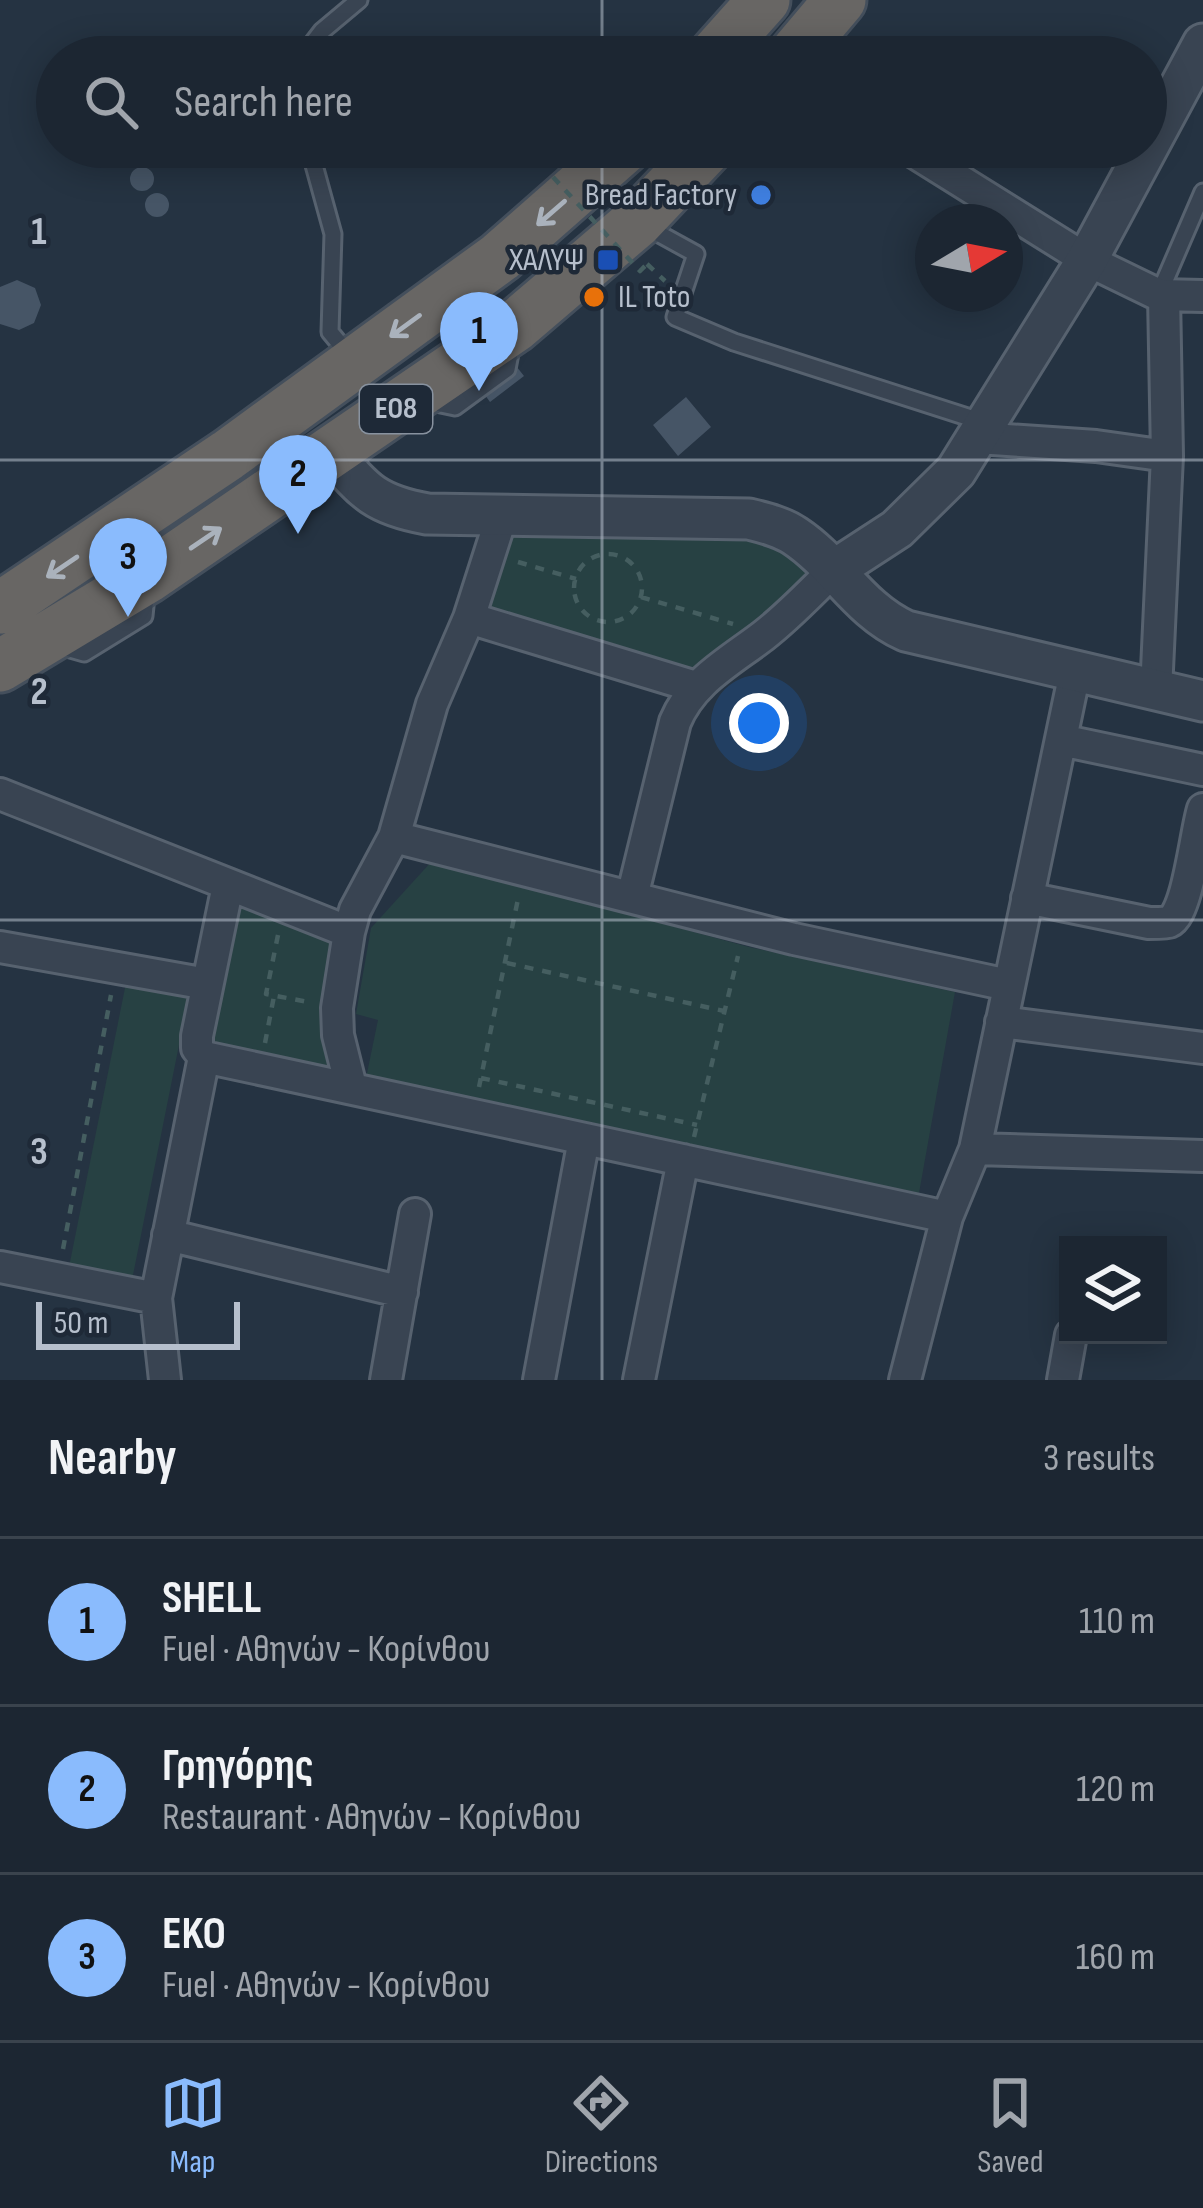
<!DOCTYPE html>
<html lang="en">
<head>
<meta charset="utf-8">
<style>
  body { margin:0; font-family:"Sofia Sans Condensed",sans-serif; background:#29323e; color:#f1f3f6 }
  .controls { position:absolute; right:36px; bottom:36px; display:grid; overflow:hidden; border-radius:0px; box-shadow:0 6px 30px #0003 }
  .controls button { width:108px; height:108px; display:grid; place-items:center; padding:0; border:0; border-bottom:3px solid #3a434d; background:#1c2632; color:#f1f3f6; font:60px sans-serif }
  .compass { position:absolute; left:915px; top:204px; width:108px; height:108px; border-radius:50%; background:#1c2632; box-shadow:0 6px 30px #0003; rotate:80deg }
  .scale { position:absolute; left:36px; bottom:30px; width:204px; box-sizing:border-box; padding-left:12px; border:6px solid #b6bfcc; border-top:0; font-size:33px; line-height:42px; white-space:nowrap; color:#b6bfcc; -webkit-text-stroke:9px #1e2937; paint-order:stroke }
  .you { position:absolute; left:759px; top:723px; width:42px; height:42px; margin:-30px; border:9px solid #fff; border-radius:50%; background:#1a73e8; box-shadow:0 0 0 18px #1a73e833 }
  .badge { display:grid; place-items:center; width:78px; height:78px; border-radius:50%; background:#8abbfd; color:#111; font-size:39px; font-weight:700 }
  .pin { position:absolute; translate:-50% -99px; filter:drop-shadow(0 3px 6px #0008) }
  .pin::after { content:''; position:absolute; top:63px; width:42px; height:36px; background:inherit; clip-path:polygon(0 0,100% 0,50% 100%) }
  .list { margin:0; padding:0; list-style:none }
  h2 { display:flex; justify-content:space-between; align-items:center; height:156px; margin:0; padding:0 48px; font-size:51px }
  h2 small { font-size:39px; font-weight:400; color:#a0a5ac }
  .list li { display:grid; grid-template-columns:78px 1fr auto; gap:36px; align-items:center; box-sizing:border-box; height:168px; padding:0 48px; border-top:3px solid #3a434d }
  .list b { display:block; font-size:45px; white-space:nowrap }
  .list p { margin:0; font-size:39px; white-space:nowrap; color:#a0a5ac }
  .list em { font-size:39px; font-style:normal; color:#a0a5ac }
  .icon { flex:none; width:66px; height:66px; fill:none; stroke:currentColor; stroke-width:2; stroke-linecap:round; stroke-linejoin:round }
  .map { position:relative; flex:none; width:1203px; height:1380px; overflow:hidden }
  .search { position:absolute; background:#1c2632; box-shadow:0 6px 30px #0003; left:36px; right:36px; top:36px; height:132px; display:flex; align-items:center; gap:30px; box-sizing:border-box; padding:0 42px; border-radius:66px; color:#a0a5ac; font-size:45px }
  .sheet { height:660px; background:#1c2632 }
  nav { display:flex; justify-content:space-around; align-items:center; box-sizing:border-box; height:168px; border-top:3px solid #3a434d; background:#1c2632; font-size:33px; color:#a0a5ac }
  nav a { display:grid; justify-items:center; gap:6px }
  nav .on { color:#8abbfd }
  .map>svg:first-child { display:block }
</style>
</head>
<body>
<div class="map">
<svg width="1203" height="1380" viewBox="0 0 1203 1380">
  <rect width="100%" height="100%" fill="#253342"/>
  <path fill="#274143" d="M 511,530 L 732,535 L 780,552 L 807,573 L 782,602 L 700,673 L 490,608 Z
    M 432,861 L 749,947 L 955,992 L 919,1193 L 366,1078 L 378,1020 L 356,1014 L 371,928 Z
    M 237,901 L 338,944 L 335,1073 L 215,1048 L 207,1037 Z
    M 126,983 L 189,995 L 132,1280 L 69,1267 Z"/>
  <path fill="#465566" d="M130 179a12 12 0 1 1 24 0a12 12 0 1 1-24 0Z
    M145 205a12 12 0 1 1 24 0a12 12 0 1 1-24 0Z
    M 17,280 L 35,288 L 41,305 L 34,323 L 19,330 L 0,324 L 0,287 Z
    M 502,348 L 524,376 L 490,402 L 469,373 Z
    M 686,397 L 711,427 L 678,456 L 653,425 Z"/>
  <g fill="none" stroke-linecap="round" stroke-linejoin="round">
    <g stroke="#57626f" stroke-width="21">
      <path id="service" d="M 302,57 L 322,31 L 359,0
        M 309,147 L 333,234 L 330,332 L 349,355
        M 645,226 L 696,254 L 675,317 L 734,342 L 983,422
        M 1159,294 L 1203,192
        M 436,403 L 455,407 L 507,369 L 511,348
        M 63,647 L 84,653 L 144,616 L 146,596"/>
    </g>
    <g stroke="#57626f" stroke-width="36">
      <path id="minor" d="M 906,147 L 1087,260 L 1159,295 L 1203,296
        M 977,438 L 1096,446 L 1167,456
        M 469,618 L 696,687
        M 1156,691 L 1167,456 L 1164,295
        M 1061,740 L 1203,770
        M 0,794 L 349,932
        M 394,837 L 794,939 L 1008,985
        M 632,897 L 675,722 C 692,681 729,662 763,636 C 789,616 811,592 834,570
        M 1027,898 L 1149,923 C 1151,923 1167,923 1169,922 C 1188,914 1196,830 1203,809
        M 0,947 L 207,984
        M 1001,1022 L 1203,1048
        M 204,1057 L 947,1217
        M 351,1087 L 338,1035 L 337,1008 L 349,932 L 355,910 L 394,837 L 432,704 L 469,618 L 502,515
        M 975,1149 L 1203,1156
        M 168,1235 L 402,1292
        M 0,1267 L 156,1298
        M 165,1380 L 156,1298 L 204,1057 L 197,1048 L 197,1036 L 228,885
        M 386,1380 L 415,1214
        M 539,1380 L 584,1139
        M 639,1380 L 683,1160
        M 905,1380 L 947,1217 L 975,1149 L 1075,672
        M 1063,1380 L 1071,1335"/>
    </g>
    <g stroke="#57626f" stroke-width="45">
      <path id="tertiary" d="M 333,454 C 364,492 377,505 427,514 L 749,519 C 765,523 782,527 795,536 C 837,564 859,610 906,631 L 1203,701
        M 834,570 L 897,529 L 956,471 L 1087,260 L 1203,44"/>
    </g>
    <g stroke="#444f5c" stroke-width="57">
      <path id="trunk" d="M 713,57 L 764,0
        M 792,57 L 840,0
        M 0,608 L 228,455 L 500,257 L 625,147
        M 0,666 L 148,577 L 514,327 L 637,222 L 708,147"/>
    </g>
    <path stroke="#455e60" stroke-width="4.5" stroke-dasharray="9 9" stroke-linecap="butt" d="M 659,57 L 680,35
      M 647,264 L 665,281
      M574 588a34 34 0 1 1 68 0a34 34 0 1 1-68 0Z
      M 518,562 L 576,579
      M 641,597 L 733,624
      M 278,935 L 266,994 L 308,1002
      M 507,963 L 724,1011
      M 265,1043 L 274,996
      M 481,1078 L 697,1125
      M 479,1087 L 518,899
      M 694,1137 L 738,956
      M 63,1249 L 111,995"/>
    <use href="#service" stroke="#394452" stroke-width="15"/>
    <use href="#minor" stroke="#394452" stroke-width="30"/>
    <use href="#tertiary" stroke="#394452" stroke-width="39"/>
    <use href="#trunk" stroke="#686664" stroke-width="51"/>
    <path stroke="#455e60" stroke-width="4.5" stroke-dasharray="9 9" stroke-linecap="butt" d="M 553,177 L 640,271 L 647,264"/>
  </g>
  <defs><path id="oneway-shaft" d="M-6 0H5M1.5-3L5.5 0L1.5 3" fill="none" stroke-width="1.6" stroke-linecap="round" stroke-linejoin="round" transform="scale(3)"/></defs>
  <g stroke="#aab2bc">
    <use href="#oneway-shaft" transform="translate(551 213) rotate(139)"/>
    <use href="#oneway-shaft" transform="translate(405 326) rotate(144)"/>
    <use href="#oneway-shaft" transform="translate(206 538) rotate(-34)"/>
    <use href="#oneway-shaft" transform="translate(62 567) rotate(146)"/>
  </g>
  <path fill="none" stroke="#b6bfcc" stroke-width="3" stroke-opacity="0.55" d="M 602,0 L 602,57M 602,147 L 602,1380M 0,460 L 1203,460M 0,920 L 1203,920"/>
  <circle fill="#3f7fe0" stroke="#1e2937" stroke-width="4.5" cx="761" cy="195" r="12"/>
  <rect fill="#1a4fb4" stroke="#1e2937" stroke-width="4.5" x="596" y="248" width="24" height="24" rx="6"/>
  <circle fill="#e8710a" stroke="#1e2937" stroke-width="4.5" cx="594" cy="297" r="12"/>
  <g text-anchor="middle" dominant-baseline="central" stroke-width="9" stroke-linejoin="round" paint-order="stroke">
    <rect fill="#1e2937" stroke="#88929f" stroke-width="3" x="360" y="385" width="72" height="48" rx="9"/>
    <g font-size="30" font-weight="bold" fill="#b6bfcc">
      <text x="396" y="409">ΕΟ8</text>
    </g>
    <g font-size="33" fill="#b6bfcc" stroke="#1e2937" text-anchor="end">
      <text x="737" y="195">Bread Factory</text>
      <text x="584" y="260">ΧΑΛΥΨ</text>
      <text x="618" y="297" text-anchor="start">IL Toto</text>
    </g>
  </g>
  <g font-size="39" text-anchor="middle" font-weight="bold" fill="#b6bfcc" stroke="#1e2937" stroke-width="9" stroke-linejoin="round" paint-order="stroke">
    <text x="39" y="244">1</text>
    <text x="39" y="704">2</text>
    <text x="39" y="1164">3</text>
  </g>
</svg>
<div class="controls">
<button><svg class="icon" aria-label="layers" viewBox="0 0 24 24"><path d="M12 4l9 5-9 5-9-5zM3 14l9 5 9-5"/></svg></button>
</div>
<svg class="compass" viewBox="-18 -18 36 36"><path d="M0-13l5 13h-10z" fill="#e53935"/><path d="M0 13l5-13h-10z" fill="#a0a5ac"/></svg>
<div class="scale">50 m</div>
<div class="you"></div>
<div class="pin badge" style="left:479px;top:391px">1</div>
<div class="pin badge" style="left:298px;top:534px">2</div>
<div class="pin badge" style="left:128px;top:617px">3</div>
<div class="search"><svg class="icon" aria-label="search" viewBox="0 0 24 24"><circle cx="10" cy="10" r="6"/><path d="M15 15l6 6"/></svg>Search here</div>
</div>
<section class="sheet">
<h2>Nearby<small>3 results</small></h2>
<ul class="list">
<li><span class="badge">1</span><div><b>SHELL</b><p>Fuel · Αθηνών - Κορίνθου</p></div><em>110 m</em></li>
<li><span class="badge">2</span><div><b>Γρηγόρης</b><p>Restaurant · Αθηνών - Κορίνθου</p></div><em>120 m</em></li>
<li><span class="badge">3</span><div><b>EKO</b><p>Fuel · Αθηνών - Κορίνθου</p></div><em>160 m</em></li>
</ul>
</section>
<nav>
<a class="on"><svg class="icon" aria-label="map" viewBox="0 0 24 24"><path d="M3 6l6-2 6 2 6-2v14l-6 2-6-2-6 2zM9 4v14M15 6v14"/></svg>Map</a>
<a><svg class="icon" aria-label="directions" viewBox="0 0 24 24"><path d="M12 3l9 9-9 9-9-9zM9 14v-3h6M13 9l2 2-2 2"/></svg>Directions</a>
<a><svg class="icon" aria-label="saved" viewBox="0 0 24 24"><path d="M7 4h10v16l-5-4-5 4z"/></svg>Saved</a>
</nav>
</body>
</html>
